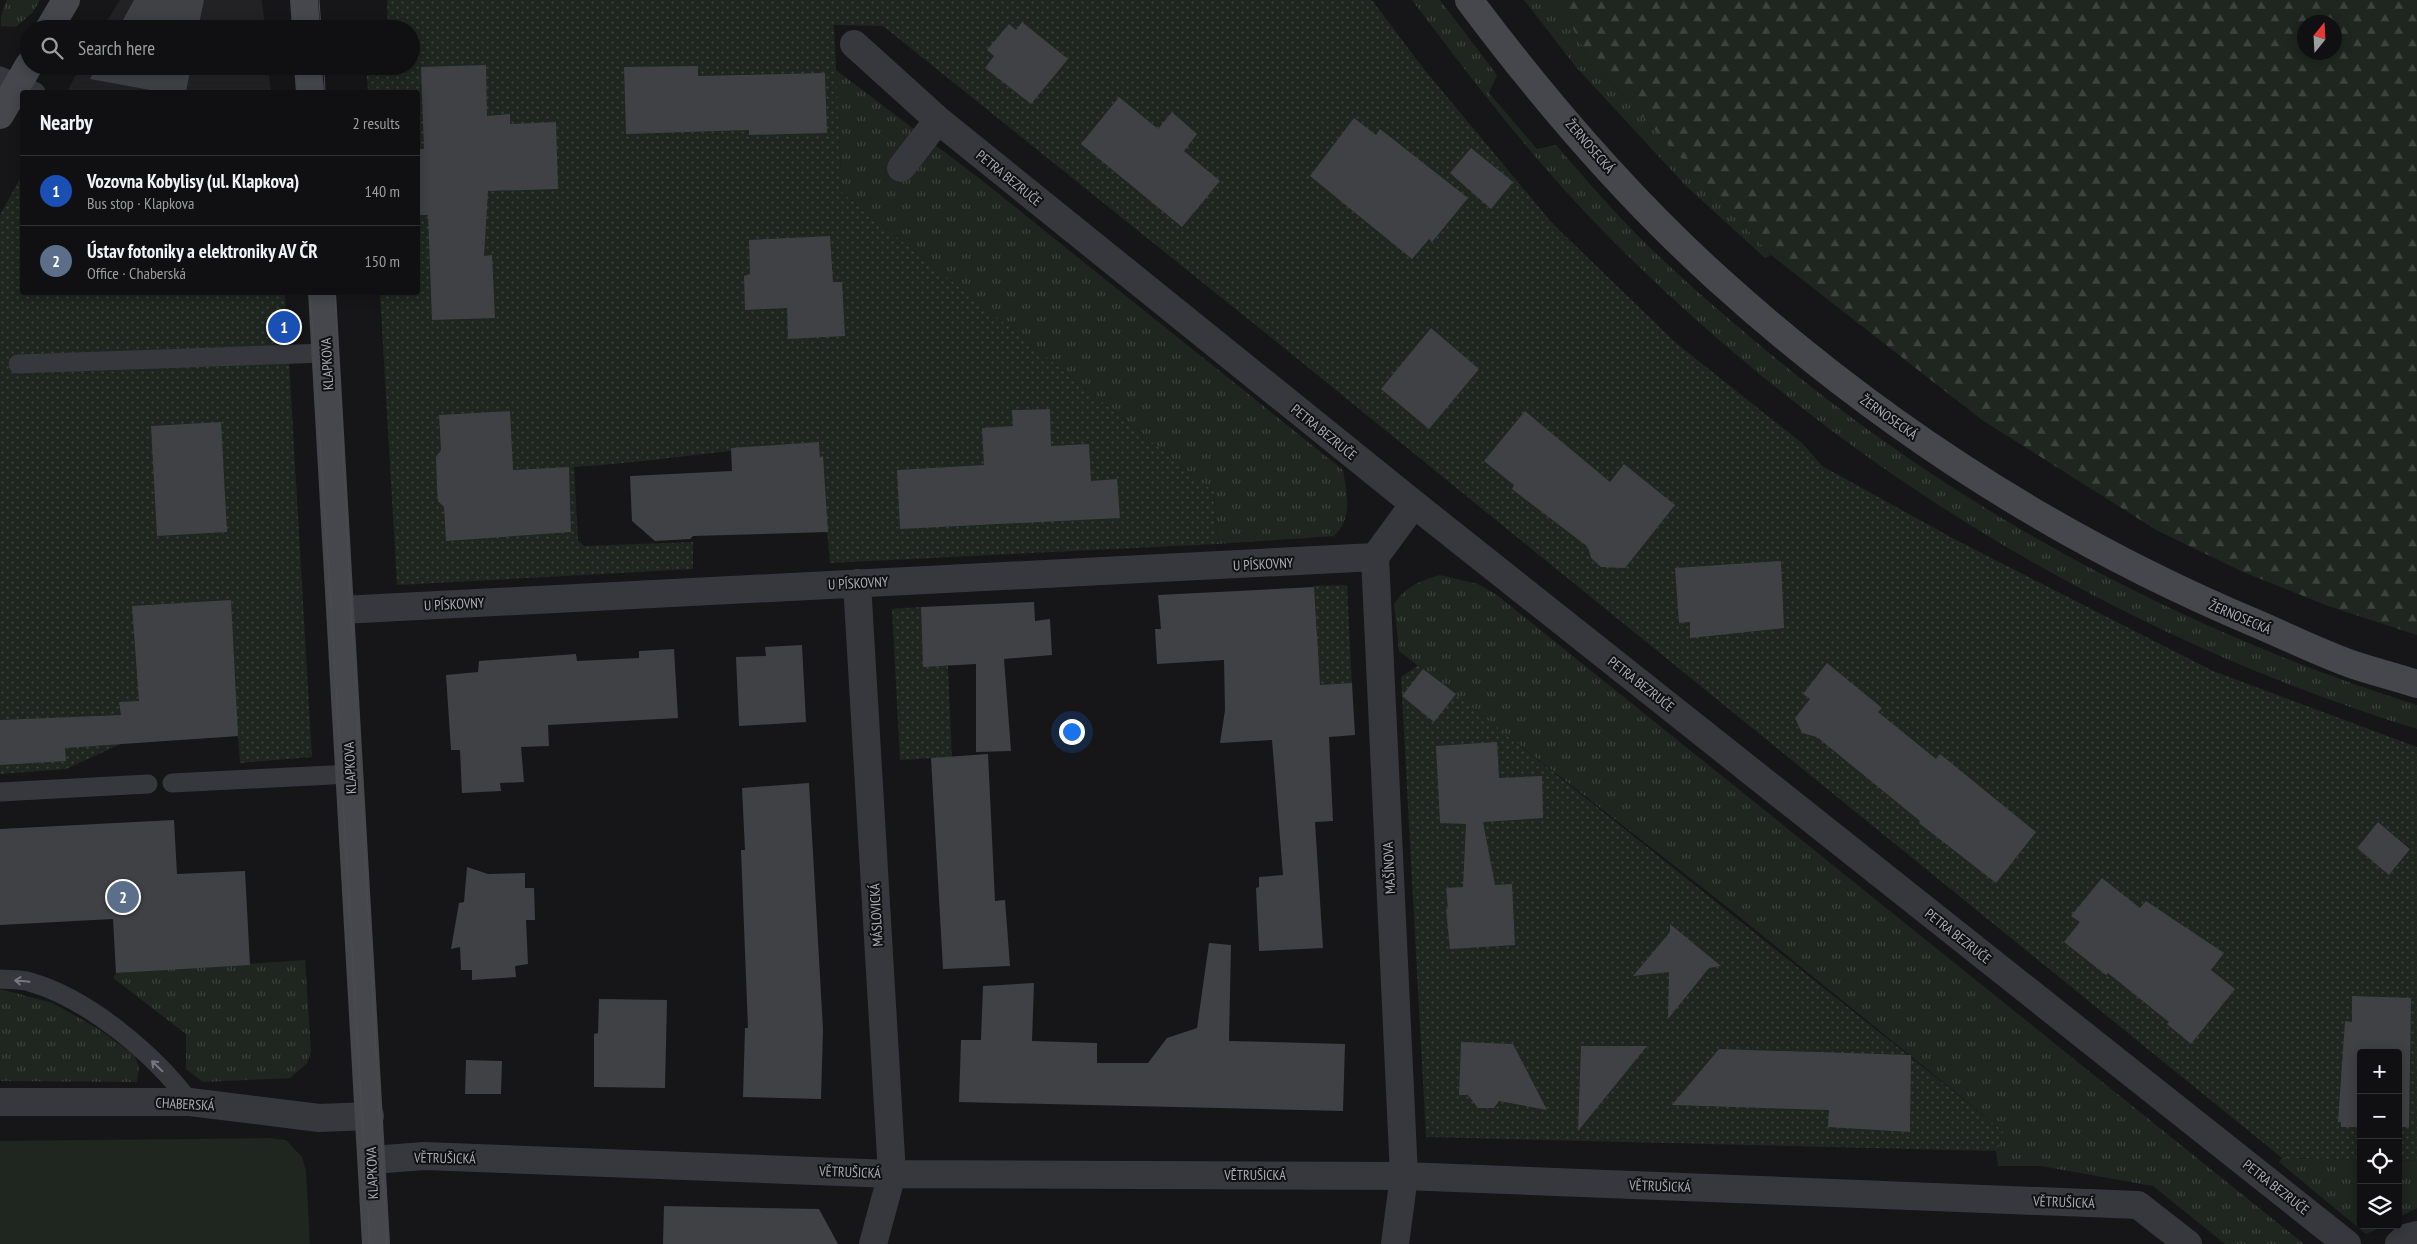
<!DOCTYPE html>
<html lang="en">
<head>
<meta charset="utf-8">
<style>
  body { margin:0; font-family:"PT Sans Narrow",sans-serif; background:#19191b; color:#f1f3f6 }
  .controls { position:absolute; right:15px; bottom:15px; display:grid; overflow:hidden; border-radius:5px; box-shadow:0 2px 12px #0003 }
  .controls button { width:45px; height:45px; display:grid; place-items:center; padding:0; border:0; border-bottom:1px solid #303032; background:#101012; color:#f1f3f6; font:25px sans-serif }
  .compass { position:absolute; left:2297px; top:15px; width:45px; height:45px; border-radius:50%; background:#101012; box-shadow:0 2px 12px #0003; rotate:18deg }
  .you { position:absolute; left:1071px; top:731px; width:18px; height:18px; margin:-12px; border:4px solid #fff; border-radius:50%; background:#1a73e8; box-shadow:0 0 0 8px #1a73e833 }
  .badge { display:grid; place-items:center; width:32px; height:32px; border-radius:50%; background:#f2b134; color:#fff; font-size:16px; font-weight:700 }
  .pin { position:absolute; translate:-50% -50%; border:2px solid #fff; box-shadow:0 1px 5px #0006 }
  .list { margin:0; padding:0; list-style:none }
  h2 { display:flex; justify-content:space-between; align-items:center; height:65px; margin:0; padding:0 20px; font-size:21px }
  h2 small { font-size:16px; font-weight:400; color:#9c9d9f }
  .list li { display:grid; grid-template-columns:32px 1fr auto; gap:15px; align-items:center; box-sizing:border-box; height:70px; padding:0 20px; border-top:1px solid #303032 }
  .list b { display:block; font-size:19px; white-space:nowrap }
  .list p { margin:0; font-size:16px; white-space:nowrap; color:#9c9d9f }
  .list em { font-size:16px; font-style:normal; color:#9c9d9f }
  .icon { flex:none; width:28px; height:28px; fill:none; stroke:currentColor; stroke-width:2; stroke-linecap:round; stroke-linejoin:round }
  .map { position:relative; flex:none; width:2417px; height:1244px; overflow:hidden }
  .search { position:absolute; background:#101012; box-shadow:0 2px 12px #0003; left:20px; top:20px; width:400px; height:55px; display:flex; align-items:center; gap:12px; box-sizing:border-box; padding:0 18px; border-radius:28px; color:#9c9d9f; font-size:19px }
  .panel { position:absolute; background:#101012; box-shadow:0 2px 12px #0003; left:20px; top:90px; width:400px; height:205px; border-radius:5px }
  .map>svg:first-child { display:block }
</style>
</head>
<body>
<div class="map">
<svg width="2417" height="1244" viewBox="0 0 2417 1244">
  <defs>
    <pattern id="grass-tufts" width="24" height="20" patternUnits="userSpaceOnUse" patternTransform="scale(1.25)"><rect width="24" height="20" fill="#1e261f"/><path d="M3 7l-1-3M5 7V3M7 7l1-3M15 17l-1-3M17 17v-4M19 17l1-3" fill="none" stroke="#3c433d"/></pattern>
    <pattern id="forest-firs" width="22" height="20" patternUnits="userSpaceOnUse" patternTransform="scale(1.25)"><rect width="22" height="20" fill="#1e261f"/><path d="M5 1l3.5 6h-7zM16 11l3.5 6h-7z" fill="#3c433d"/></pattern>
    <pattern id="garden-dots" width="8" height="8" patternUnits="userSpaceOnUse" patternTransform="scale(1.25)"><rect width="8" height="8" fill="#1e261f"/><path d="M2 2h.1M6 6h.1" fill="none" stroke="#3c433d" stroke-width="1.8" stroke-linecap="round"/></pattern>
  </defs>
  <rect width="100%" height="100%" fill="#161618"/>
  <path fill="#222225" d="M 120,0 L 262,0 L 265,29 L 102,29 Z
    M 80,66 L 268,66 L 271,92 L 67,92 Z"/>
  <path fill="url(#grass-tufts)" d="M 7,0 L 40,0 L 33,12 L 16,27 L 1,26 C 0,16 3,9 7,0 Z
    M 1412,0 L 1440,0 L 1497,75 L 1489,93 L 1537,149 L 1556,145 C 1577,169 1597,193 1619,216 C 1659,259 1704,298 1749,336 C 1946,504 2171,627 2417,705 L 2417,729 C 2110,634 1832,463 1606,234 C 1535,162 1473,81 1412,0 Z
    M 1524,0 L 1558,0 L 1589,59 L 1771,255 L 1765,258 L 1686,186 L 1576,67 Z
    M 836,70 L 984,182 L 1343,470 C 1347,494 1353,518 1334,536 L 1217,544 L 1214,492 L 842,193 Z
    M 1440,575 L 1478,584 L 1497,595 L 2304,1244 L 2225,1244 L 2153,1186 L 2041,1166 L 1998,1166 L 1996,1151 L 2003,1131 L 1726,906 L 1399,651 L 1394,604 C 1406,586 1420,581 1440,575 Z
    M 305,960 L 311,1052 L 307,1063 L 290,1078 L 203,1082 L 186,1069 L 186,1034 L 113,978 L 116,973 Z
    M 0,989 L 53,1003 L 100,1030 L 134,1055 L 139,1066 L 137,1082 L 0,1081 Z
    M 2282,1158 L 2361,1160 L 2361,1225 L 2385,1225 L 2366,1234 L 2279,1162 Z
    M 2398,1160 L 2417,1161 L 2417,1208 L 2398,1218 Z"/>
  <path fill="url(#forest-firs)" fill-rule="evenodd" d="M 1558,0 L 2417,0 L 2417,635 L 2328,606 L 2241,571 L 2158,531 L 1982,420 L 1771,255 L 1589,59 ZM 2304,22 L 2334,22 L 2334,52 L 2304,52 Z"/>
  <path fill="#1e261f" d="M 269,1138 L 286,1140 L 302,1157 L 306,1170 L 310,1244 L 0,1244 L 0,1141 Z"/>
  <path fill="url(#garden-dots)" fill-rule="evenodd" d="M 387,0 L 1372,0 L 1423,68 L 1552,223 L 1676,343 L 1803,444 L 1822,466 L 1956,540 L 2213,671 L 2417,747 L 2417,1161 L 2398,1160 L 2398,1053 L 2361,1053 L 2361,1160 L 2282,1158 L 1268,335 L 883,26 L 834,25 L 842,193 L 1214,492 L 1217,544 L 830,563 L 819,442 C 737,448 656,462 574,467 L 578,540 L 584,546 L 693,542 L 693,569 L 397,585 L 380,293 L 418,292 L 418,92 L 368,92 L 366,66 L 411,66 L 411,29 L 388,29 ZM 2378,822 L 2410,848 L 2389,874 L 2357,848 Z
    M 22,175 L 22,292 L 285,293 L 312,757 L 240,763 L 238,736 L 123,743 L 66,769 L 0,774 L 0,215 Z
    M 1347,585 L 1352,686 L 1300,688 L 1294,633 L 1317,630 L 1313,586 Z
    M 921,607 L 923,666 L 948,666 L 952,757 L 900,760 L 892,609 Z
    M 1419,665 L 2003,1131 L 1996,1151 L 1426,1137 L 1401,677 Z"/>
  <path fill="#404145" d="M 134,0 L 204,0 L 198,29 L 118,29 Z
    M 1022,22 L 1068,59 L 1031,104 L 985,68 L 994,56 L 987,50 L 1009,24 L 1016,30 Z
    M 486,65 L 487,116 L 510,114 L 510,124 L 556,122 L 558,189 L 488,191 L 484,256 L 492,255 L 495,318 L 432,320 L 428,215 L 418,215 L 418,149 L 424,149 L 421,67 Z
    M 97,66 L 191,66 L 186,92 L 161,92 L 90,79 Z
    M 698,66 L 698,76 L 825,73 L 827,133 L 749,135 L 749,130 L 626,134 L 624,67 Z
    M 1119,97 L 1158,129 L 1172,112 L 1197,134 L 1184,151 L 1220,181 L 1182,227 L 1081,144 Z
    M 1354,118 L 1376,135 L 1380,129 L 1468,198 L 1432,242 L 1429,239 L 1412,259 L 1310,176 Z
    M 1471,148 L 1513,182 L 1491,209 L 1450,173 Z
    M 830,236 L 833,282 L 842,282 L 845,336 L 788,339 L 787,308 L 745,310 L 744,276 L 750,274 L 749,240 Z
    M 1431,328 L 1479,369 L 1429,429 L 1381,389 Z
    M 1050,409 L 1051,446 L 1089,444 L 1091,481 L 1117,479 L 1120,518 L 900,529 L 897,470 L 984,465 L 982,428 L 1013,426 L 1012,410 Z
    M 510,411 L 513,470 L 569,467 L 571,532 L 446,541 L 444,507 L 438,501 L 437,489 L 436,457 L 441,450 L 439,415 Z
    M 1525,411 L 1610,482 L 1624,464 L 1675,505 L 1625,568 L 1601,567 L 1591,558 L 1588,547 L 1512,489 L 1514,485 L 1484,461 Z
    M 221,422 L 227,532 L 157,536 L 151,426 Z
    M 819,442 L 820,457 L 823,456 L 828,532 L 693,536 L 690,539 L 655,541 L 632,521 L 630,476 L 732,471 L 731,448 Z
    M 1781,561 L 1784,628 L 1690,638 L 1690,622 L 1679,623 L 1675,568 Z
    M 1314,587 L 1320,685 L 1352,683 L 1355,735 L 1329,737 L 1333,821 L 1315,822 L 1323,948 L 1259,951 L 1256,888 L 1259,887 L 1259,877 L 1283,875 L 1272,740 L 1220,743 L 1225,710 L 1224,660 L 1157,664 L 1155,629 L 1161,629 L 1158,595 Z
    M 231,600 L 238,736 L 65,748 L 66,761 L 0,765 L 0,720 L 121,715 L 119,702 L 139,701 L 132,606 Z
    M 1034,602 L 1035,621 L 1050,619 L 1052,655 L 1004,659 L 1011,751 L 976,752 L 976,664 L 923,667 L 921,607 Z
    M 802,645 L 806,722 L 739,726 L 736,657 L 766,656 L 765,647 Z
    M 674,649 L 678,718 L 548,725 L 549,746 L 521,747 L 524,782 L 500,783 L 501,791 L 462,793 L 460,750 L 451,750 L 446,675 L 478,672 L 479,661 L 576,654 L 577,661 L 639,658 L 639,651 Z
    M 1827,663 L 1882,708 L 1878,712 L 1936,759 L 1940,754 L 2036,832 L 1996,883 L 1919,823 L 1920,821 L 1817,737 L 1802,733 L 1795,718 L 1810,699 L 1803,694 Z
    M 1423,669 L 1456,694 L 1434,722 L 1402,696 Z
    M 1497,742 L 1499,778 L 1542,776 L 1543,818 L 1483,822 L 1495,885 L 1512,884 L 1515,945 L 1450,949 L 1446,909 L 1448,909 L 1446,888 L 1463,887 L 1466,824 L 1440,823 L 1436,746 Z
    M 988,754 L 995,901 L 1005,900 L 1010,966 L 943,969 L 931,758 Z
    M 809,783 L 823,1029 L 821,1099 L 743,1097 L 745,1028 L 748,1028 L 741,850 L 745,850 L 742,788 Z
    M 174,820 L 177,874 L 245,871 L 250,965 L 116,973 L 113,919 L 0,925 L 0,829 Z
    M 2378,822 L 2410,849 L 2389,875 L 2357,848 Z
    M 467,867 L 488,874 L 525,873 L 525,888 L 534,888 L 535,920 L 526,920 L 528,964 L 515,966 L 516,977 L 472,980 L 472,970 L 461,970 L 460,947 L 451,949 L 459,903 L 464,902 Z
    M 2102,878 L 2140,908 L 2146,901 L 2224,953 L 2211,970 L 2235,989 L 2191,1044 L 2167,1024 L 2169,1022 L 2108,973 L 2106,975 L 2064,942 L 2080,922 L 2071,916 Z
    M 1670,924 L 1721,966 L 1709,968 L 1668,1019 L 1669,972 L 1633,976 L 1670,932 Z
    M 1209,943 L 1231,945 L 1229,1041 L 1345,1044 L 1343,1111 L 959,1102 L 961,1040 L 981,1040 L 983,986 L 1034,983 L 1032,1041 L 1097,1043 L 1097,1063 L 1148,1063 L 1167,1038 L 1197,1028 Z
    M 2352,996 L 2411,998 L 2409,1127 L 2398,1127 L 2398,1053 L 2361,1053 L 2361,1127 L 2341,1127 L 2341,1122 L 2338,1122 L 2345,1021 L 2352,1022 Z
    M 599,999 L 667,1000 L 665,1088 L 594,1087 L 594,1034 L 598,1033 Z
    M 1461,1042 L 1513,1044 L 1547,1110 L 1499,1101 L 1494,1108 L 1478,1108 L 1468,1095 L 1459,1095 Z
    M 1581,1046 L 1647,1046 L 1578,1131 Z
    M 1719,1049 L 1911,1055 L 1910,1132 L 1828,1127 L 1829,1110 L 1672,1105 Z
    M 466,1060 L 502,1061 L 501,1094 L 465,1094 Z
    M 664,1206 L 819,1209 L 838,1244 L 663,1244 Z"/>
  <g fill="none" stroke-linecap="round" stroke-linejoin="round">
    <path stroke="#37383d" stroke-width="19" d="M 0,76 L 36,92
      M 18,364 L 326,353
      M 172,783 L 351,774
      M 0,792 L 148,784
      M 0,979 C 10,980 21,979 30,982 C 89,999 154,1054 190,1102"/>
    <path stroke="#37383d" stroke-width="28" d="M 854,44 L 938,120 L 1414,504 L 2347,1244
      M 901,168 L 938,120
      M 857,583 L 892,1174 L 873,1244
      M 341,610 L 1375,557
      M 0,1102 L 190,1102 L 319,1118 L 370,1116
      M 372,1160 L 424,1156 L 892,1174 L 1404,1176 L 2138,1205 L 2188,1244
      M 1395,1244 L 1404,1176 L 1375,557 L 1414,504
      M 2399,1244 L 2405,1238 L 2417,1235"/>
    <path stroke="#45474d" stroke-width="28" d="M 304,0 L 306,29
      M 1469,0 C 1543,99 1627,197 1719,280 C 1877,423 2058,540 2255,623 C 2288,637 2320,653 2354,665 C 2375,672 2396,677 2417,684
      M 49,29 L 66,0
      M 308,66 L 310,92
      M 0,115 L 29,65
      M 322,292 L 376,1244"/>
    <path stroke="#4a4c52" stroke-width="1" d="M 294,0 L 296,29
      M 319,0 L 321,29
      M 298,66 L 300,92
      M 324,66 L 325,92
      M 310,292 L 332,620 L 370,1244
      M 335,292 L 351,610 L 387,1244"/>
  </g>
  <defs><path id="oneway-shaft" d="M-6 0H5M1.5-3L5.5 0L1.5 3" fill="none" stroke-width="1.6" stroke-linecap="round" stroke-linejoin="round" transform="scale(1.25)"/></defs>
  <g stroke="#757881">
    <use href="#oneway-shaft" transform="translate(22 981) rotate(-174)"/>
    <use href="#oneway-shaft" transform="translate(157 1066) rotate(-136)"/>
  </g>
  <g text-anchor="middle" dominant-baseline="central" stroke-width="4" stroke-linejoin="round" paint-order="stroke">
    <g font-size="14" fill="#a8adb8" stroke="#111113">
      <text transform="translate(1590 146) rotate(49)">ŽERNOSECKÁ</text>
      <text transform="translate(1009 178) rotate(39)">PETRA BEZRUČE</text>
      <text transform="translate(327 364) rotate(-93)">KLAPKOVA</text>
      <text transform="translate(1889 417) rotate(35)">ŽERNOSECKÁ</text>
      <text transform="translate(1324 432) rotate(39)">PETRA BEZRUČE</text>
      <text transform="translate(1263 564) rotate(-3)">U PÍSKOVNY</text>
      <text transform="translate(858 583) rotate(-3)">U PÍSKOVNY</text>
      <text transform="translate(454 604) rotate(-3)">U PÍSKOVNY</text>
      <text transform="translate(2240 617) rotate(23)">ŽERNOSECKÁ</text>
      <text transform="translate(1641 684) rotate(38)">PETRA BEZRUČE</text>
      <text transform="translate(350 768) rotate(-93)">KLAPKOVA</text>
      <text transform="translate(1389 868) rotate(-93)">MAŠÍNOVA</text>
      <text transform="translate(876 915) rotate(-93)">MÁSLOVICKÁ</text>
      <text transform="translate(1958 936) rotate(38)">PETRA BEZRUČE</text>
      <text transform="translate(185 1104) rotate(3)">CHABERSKÁ</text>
      <text transform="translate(445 1158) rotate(1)">VĚTRUŠICKÁ</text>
      <text transform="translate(850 1172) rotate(2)">VĚTRUŠICKÁ</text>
      <text transform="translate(372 1173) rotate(-92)">KLAPKOVA</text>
      <text x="1255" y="1175">VĚTRUŠICKÁ</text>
      <text transform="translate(1660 1186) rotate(2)">VĚTRUŠICKÁ</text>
      <text transform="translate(2276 1187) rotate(38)">PETRA BEZRUČE</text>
      <text transform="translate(2064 1202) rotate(2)">VĚTRUŠICKÁ</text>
    </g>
  </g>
</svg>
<div class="controls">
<button>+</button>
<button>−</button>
<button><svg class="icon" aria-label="locate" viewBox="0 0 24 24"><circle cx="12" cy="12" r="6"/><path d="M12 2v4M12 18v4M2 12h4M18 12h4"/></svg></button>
<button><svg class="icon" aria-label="layers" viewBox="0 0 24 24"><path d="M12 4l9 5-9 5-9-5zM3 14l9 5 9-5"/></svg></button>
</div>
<svg class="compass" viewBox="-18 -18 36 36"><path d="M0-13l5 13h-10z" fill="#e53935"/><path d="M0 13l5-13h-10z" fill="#9c9d9f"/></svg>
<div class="you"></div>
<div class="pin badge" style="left:284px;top:327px;background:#1a4fb4">1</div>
<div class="pin badge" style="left:123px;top:897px;background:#5c6f8a">2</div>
<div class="search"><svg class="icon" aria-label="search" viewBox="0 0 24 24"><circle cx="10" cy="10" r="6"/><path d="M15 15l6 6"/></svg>Search here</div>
<section class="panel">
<h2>Nearby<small>2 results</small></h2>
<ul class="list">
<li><span class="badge" style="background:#1a4fb4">1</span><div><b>Vozovna Kobylisy (ul. Klapkova)</b><p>Bus stop · Klapkova</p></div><em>140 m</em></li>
<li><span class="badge" style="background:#5c6f8a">2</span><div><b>Ústav fotoniky a elektroniky AV ČR</b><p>Office · Chaberská</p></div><em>150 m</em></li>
</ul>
</section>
</div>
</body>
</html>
